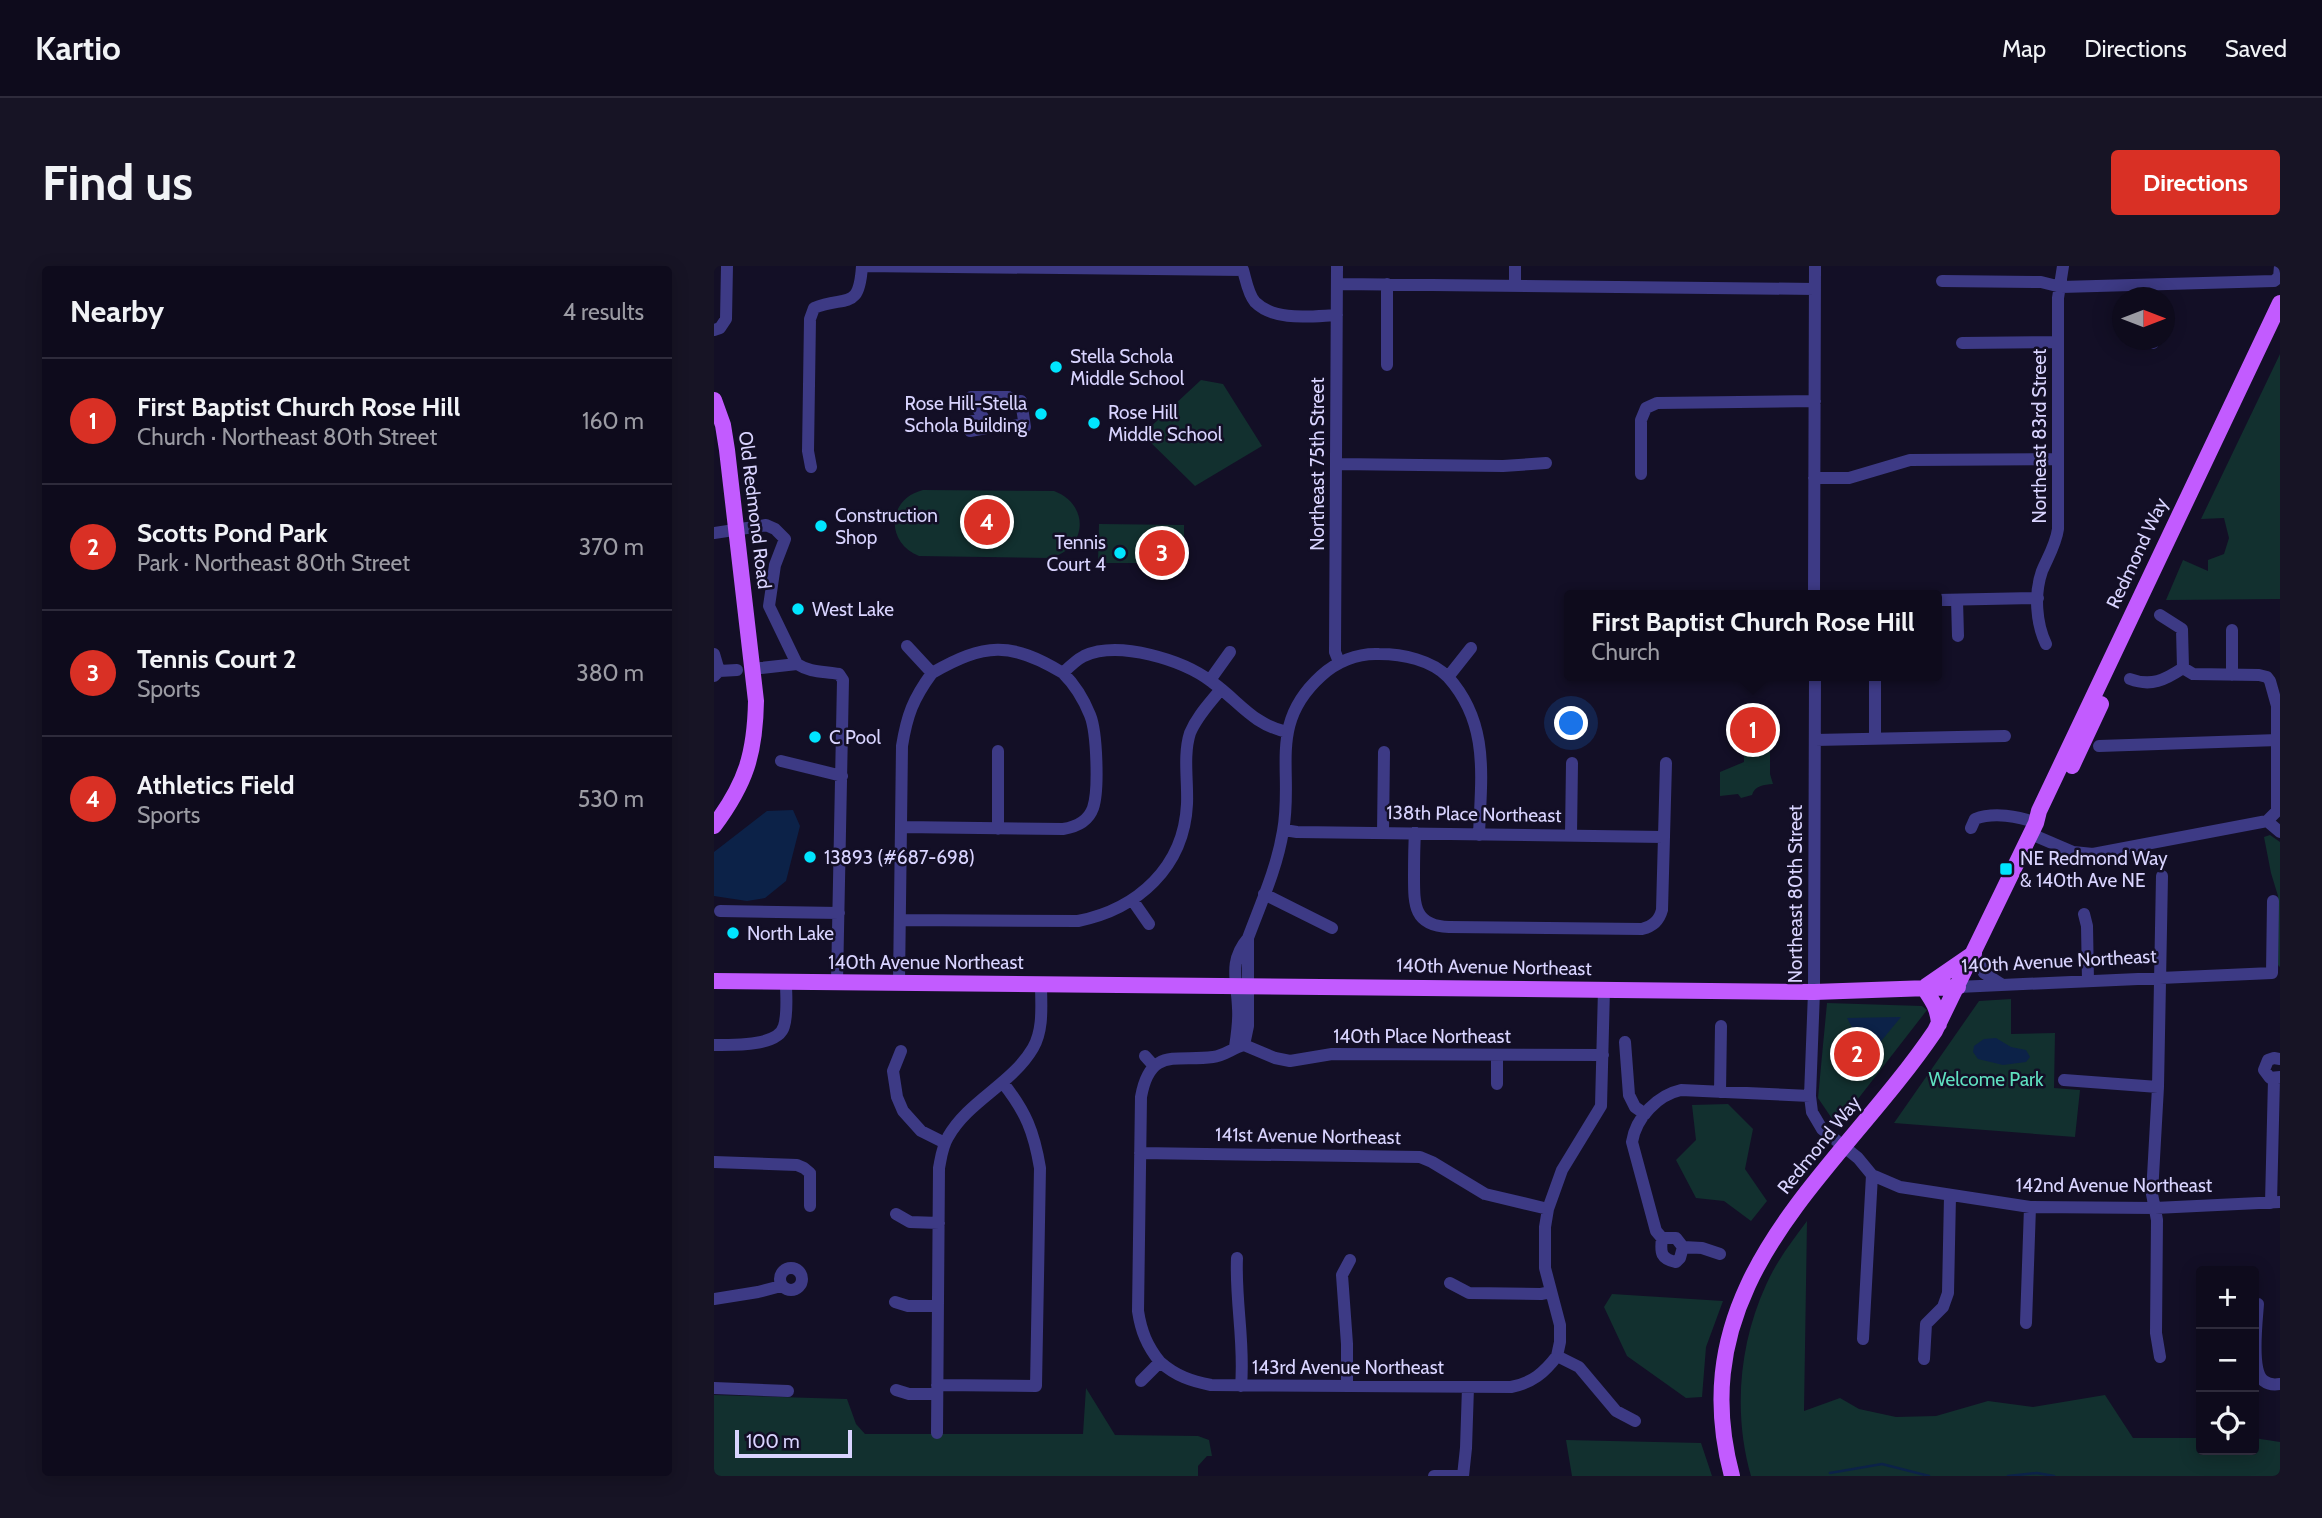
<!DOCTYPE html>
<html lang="en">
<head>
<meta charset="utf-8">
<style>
  body { margin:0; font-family:Cabin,sans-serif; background:#171425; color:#f1f3f6 }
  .controls { position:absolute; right:21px; bottom:21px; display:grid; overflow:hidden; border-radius:7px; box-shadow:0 4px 18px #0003 }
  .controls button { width:63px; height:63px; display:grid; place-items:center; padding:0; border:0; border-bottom:2px solid #2e2b3b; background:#0e0b1c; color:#f1f3f6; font:35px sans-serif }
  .compass { position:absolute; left:1398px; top:21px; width:63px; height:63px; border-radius:50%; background:#0e0b1c; box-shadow:0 4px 18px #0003; rotate:90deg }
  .scale { position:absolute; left:21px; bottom:18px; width:117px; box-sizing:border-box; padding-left:7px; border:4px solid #d9d4ff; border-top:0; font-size:19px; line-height:24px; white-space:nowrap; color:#d9d4ff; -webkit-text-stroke:5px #130f26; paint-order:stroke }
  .you { position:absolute; left:858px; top:458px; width:24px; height:24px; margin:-18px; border:5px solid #fff; border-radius:50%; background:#1a73e8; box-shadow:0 0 0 10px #1a73e833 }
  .badge { display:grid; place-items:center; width:46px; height:46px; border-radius:50%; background:#d93025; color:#fff; font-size:23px; font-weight:700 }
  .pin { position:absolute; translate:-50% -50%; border:4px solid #fff; box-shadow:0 2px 7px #0006 }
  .popup { position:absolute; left:850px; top:324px; width:378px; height:91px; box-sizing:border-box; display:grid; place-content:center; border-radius:7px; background:#0e0b1c; filter:drop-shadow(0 2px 5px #0005); font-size:23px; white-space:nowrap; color:#9b9ba3 }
  .popup b { font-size:26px; color:#f1f3f6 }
  .popup::after { content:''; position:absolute; left:50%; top:100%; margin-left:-14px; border:14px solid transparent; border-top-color:#0e0b1c }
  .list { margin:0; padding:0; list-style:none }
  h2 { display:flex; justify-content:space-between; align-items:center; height:91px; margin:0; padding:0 28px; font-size:30px }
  h2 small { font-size:23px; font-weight:400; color:#9b9ba3 }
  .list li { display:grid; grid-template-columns:46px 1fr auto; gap:21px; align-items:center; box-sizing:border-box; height:126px; padding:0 28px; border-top:2px solid #2e2b3b }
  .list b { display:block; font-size:26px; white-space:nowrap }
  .list p { margin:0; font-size:23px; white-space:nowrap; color:#9b9ba3 }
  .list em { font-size:23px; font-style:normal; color:#9b9ba3 }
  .icon { flex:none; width:38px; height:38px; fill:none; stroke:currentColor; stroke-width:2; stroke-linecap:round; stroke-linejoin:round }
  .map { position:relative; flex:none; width:1566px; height:1210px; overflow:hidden; border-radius:7px }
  header { display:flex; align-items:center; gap:42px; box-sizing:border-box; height:98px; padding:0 35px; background:#0e0b1c; border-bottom:2px solid #2e2b3b }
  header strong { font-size:33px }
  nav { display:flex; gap:38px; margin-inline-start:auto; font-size:24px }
  .intro { display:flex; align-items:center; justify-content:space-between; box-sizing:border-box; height:168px; padding:0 42px }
  h1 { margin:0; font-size:49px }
  .button { padding:18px 32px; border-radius:7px; background:#d93025; color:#fff; font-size:24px; font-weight:700 }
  main { display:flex; gap:42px; padding:0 42px }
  aside { flex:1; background:#0e0b1c; border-radius:7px; box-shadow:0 4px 18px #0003 }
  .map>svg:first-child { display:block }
</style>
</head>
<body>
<header>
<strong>Kartio</strong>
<nav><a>Map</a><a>Directions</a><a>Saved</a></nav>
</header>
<div class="intro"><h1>Find us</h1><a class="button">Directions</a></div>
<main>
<aside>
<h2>Nearby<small>4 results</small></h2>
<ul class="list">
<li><span class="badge">1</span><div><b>First Baptist Church Rose Hill</b><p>Church · Northeast 80th Street</p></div><em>160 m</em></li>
<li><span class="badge">2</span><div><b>Scotts Pond Park</b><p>Park · Northeast 80th Street</p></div><em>370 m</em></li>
<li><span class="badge">3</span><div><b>Tennis Court 2</b><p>Sports</p></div><em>380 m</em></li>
<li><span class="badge">4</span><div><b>Athletics Field</b><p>Sports</p></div><em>530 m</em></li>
</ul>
</aside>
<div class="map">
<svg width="1566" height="1210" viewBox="0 0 1566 1210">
  <rect width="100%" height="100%" fill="#130f26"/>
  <path fill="#12302f" d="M 1566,88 L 1566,333 L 1452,334 L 1469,294 L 1494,305 L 1494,294 L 1510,288 L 1515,272 L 1510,252 L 1487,253 Z
    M 487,114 L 509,118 L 548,180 L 481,220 L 432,172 L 432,165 Z
    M 209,224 L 340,225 C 377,239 373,284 335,292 L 205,290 C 171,276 173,233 209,224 Z
    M 385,258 L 470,259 L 470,297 L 384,297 Z
    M 1040,473 L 1053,473 L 1054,479 L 1056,479 L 1056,508 L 1059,518 C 1050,519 1041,519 1038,529 L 1027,532 L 1024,528 L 1006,530 L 1006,506 L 1030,496 L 1030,489 L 1040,488 Z
    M 1556,569 L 1566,576 L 1566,701 L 1561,696 L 1564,630 L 1557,607 L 1550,571 Z
    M 1297,733 L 1297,768 L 1341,767 L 1340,822 L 1366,824 L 1361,871 L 1180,857 L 1265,735 Z
    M 1113,737 L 1208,740 L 1213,744 L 1123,860 L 1104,832 Z
    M 1014,838 L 1039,863 L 1031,903 L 1053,935 L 1037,955 L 1010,935 L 982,932 L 962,894 L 982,874 L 978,839 Z
    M 1093,955 L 1090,1145 L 1126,1132 L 1145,1143 L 1182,1151 L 1222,1150 L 1274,1135 L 1319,1141 L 1391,1129 L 1419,1172 L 1487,1172 L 1487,1184 L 1540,1184 L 1540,1172 L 1566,1176 L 1566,1210 L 1037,1210 C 1019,1147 1025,1078 1052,1019 C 1062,996 1078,975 1093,955 Z
    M 898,1028 L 1009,1035 L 992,1081 L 988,1131 L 972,1132 L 913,1090 L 890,1041 Z
    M 372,1122 L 401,1169 L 484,1170 L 495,1174 L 498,1190 L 493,1190 L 484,1200 L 484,1210 L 0,1210 L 0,1129 L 133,1133 L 142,1158 L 151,1168 L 369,1168 Z
    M 852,1174 L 987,1177 L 998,1210 L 858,1210 Z"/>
  <path fill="#0c2248" d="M 79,544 L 86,560 L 72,615 L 51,632 L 33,635 L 0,630 L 0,586 L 53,545 Z
    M 1187,751 L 1154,791 L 1133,752 Z
    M 1282,772 L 1297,781 L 1312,784 L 1316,791 L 1312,796 L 1289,799 L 1264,793 L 1259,786 L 1260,780 L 1270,773 Z"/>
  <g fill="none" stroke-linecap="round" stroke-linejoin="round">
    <path stroke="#0c2248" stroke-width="2.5" d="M 1116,1207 L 1168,1198 L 1215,1210
      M 1294,1210 L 1323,1207 L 1340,1210"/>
    <path stroke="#3d3a85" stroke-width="12" d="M 148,0 L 529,4 C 532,14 534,28 541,36 C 561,56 598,50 623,49
      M 623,0 L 621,386 L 625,396
      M 1228,15 L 1327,16 L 1347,21 L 1560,15 L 1565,11 L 1566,0
      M 624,18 L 1101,23
      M 673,18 L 673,99
      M 801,20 L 801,0
      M 0,64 L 6,62 L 12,53 L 13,0
      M 1248,77 L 1344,76
      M 1439,77 L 1439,74
      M 257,131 L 294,131 L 295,137 L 307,135 L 311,161 L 306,162 L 305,159 L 289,162 L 289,159 L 256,165 L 255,156 L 270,153 Z
      M 623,198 L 789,200 L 832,197
      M 97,201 L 94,185 L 96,53 L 100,42 C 132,29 145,46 148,0
      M 927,208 L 927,154 L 932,142 L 943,137 L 1101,135
      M 1100,212 L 1135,212 L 1196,194 L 1344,193
      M 0,267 L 52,259 L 61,263 L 71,273 L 61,299 L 55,340 L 83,398 C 97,407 110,405 125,408 L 129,414 L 123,716
      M 1100,329 L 1101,0
      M 1223,334 L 1324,332
      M 1243,334 L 1244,370
      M 1446,349 L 1468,363 L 1469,402
      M 1518,364 L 1518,409
      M 1332,378 C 1322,357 1320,328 1328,305 C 1334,291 1342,278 1344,263 L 1344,32 L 1349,0
      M 757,382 L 734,411 C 776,458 767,511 765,569
      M 0,388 L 5,405
      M 47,402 L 83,398
      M 218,407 C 270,377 297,375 349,407 C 356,400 362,394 370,390 C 405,374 469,394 498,416 C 526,436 538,458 573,466
      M 0,410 L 5,405 L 23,404
      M 1101,410 L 1100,726 L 1096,830 L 1098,846 L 1108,863 L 1144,892 L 1158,909 L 1186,921 L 1316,941 L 1441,942 L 1566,936
      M 1416,413 C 1437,421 1451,414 1469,402 L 1479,408 L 1545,409 L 1553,411 L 1556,415
      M 496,414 L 516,386
      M 1161,473 L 1161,410
      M 1101,474 L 1291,470
      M 1385,480 L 1564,474
      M 67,495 L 128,510
      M 1553,555 L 1563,545 L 1563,440 L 1556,415
      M 1553,555 L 1566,566
      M 188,561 L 349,563 C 362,561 374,556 379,542 C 385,525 383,466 376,449 C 370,434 360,418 349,407
      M 1257,562 L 1261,553 C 1279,546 1305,550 1322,557
      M 284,563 L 284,485
      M 570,564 L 583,566 L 950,571
      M 669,567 L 670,486
      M 701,567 C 700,582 700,596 700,611 C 700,639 700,660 735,661 L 928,663 C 939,660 945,655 948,644 L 952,497
      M 1317,568 L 1359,586 L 1379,588 L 1553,555
      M 857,569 L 858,497
      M 550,628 L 618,662
      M 419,635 L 435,658
      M 6,645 L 125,647
      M 1370,648 L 1373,660 L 1374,715
      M 186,654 L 364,655 C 424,643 470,601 473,538 C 474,515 469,489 476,467 C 483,450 496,437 507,423
      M 534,672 C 547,637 563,602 569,565 C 580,505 553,459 607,410 C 622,396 643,387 665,388 C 689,388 717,394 734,411
      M 1260,687 L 1270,707 L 1287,718
      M 185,717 L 188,480 C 193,449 199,433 218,407 L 193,380
      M 1244,721 L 1558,707 L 1559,635
      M 890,723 L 887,840 L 848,904 L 834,943 L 831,961 L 831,1002 L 846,1059 L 846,1076 L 843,1090 L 865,1101 L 902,1145 L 921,1155
      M 911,776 L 915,829 L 921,841 L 931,848
      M 0,779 C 17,779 65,781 70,760 C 74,747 72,730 72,716
      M 530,779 L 561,792 L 576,795 L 618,788 L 889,789
      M 521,781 C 523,768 525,755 524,742 C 523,714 514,696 534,672 L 534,760 L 530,779
      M 187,785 L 179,805 L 183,831 L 189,845 L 207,865 L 231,877
      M 783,789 L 783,818
      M 431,790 L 440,800
      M 1566,811 L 1556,812 L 1550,804 L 1554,794 L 1560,792 L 1566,793
      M 1350,814 L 1444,821
      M 1006,826 L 1007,760
      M 426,887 L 706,891 L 718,896 L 771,928 L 834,943
      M 0,896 L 83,899 L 90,902 L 96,907 L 96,940
      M 1557,937 L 1560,813
      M 182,948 L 196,956 L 225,957
      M 948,972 C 946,987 947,993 962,996 L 966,992 L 969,981 L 962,972 L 948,972 L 942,965 L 918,876 C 922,851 944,829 967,824 L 1096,830
      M 969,981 L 988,982 L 1006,988
      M 523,992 C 521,1035 531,1077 527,1120
      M66 1013a11 11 0 1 1 22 0a11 11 0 1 1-22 0Z
      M 736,1017 L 755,1027 L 827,1028 L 837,1026
      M 0,1033 L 44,1026 L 67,1020
      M 181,1036 L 194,1040 L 224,1040
      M 1544,1038 C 1543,1055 1536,1105 1550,1115 C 1555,1119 1560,1119 1566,1118
      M 1312,1057 L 1316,941
      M 1149,1073 L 1158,909
      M 1446,1091 L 1442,1067 L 1443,954 L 1438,928 L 1444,821 L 1448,610
      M 1210,1093 L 1212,1058 L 1229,1041 L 1234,1027 L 1236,930
      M 446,1096 C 433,1080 427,1065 424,1045 L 427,831 C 436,780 463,796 499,791 C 510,790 519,782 530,779
      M 427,1115 L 446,1096 C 462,1110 477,1115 497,1119 L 797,1121 C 818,1117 830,1107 843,1090
      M 223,1119 L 322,1120 L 326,902 C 320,866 312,846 289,817
      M 633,1120 L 633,1078 L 628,1009 L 636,994
      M 0,1122 L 74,1125
      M 182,1124 L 195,1128 L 223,1128
      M 223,1167 L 225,902 C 227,892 228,881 234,871 C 254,835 298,818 319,782 C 330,763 327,738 327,718
      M 720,1210 L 749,1210
      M 749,1210 L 752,1182 L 754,1121"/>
    <path stroke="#c25bff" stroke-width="16" d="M 0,134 L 9,159 L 13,184 L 42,435 C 41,488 32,517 0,560
      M 1358,500 L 1387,438
      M 0,715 L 1100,726 L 1244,721
      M 1212,720 L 1260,687
      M 1210,722 C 1218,734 1224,742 1225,758
      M 1018,1210 C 965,1013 1124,908 1221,765 L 1322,557 L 1325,545 L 1566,37"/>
  </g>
  <g fill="#00e5ff" stroke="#130f26" stroke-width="2.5">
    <circle cx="342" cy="101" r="7"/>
    <circle cx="327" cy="148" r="7"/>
    <circle cx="380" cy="157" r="7"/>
    <circle cx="107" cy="260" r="7"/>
    <circle cx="406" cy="287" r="7"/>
    <circle cx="84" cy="343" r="7"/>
    <circle cx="101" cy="471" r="7"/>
    <circle cx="96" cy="591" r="7"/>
    <rect x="1285" y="596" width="14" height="14" rx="3.5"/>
    <circle cx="19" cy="667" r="7"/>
  </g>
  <g text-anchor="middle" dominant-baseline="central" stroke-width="5" stroke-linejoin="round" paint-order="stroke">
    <g font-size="19" fill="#d9d4ff" stroke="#130f26" text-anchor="start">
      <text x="356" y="90">Stella Schola<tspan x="356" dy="22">Middle School</tspan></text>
      <text x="313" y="137" text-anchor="end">Rose Hill-Stella<tspan x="313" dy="22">Schola Building</tspan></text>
      <text x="394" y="146">Rose Hill<tspan x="394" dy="22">Middle School</tspan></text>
      <text x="121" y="249">Construction<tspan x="121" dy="22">Shop</tspan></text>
      <text x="392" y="276" text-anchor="end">Tennis<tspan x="392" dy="22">Court 4</tspan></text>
      <text x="98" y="343">West Lake</text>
      <text x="115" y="471">C Pool</text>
      <text x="110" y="591">13893 (#687-698)</text>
      <text x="1306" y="592">NE Redmond Way<tspan x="1306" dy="22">&amp; 140th Ave NE</tspan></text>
      <text x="33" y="667">North Lake</text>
    </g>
    <g font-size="19" fill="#d9d4ff" stroke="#130f26">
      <text transform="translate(1325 170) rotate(-90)">Northeast 83rd Street</text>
      <text transform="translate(603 198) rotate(-90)">Northeast 75th Street</text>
      <text transform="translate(41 244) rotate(83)">Old Redmond Road</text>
      <text transform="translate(1423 287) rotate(-65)">Redmond Way</text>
      <text transform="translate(760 548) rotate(1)">138th Place Northeast</text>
      <text transform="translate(1081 628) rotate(-90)">Northeast 80th Street</text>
      <text transform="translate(1345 695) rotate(-3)">140th Avenue Northeast</text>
      <text x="212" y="696">140th Avenue Northeast</text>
      <text transform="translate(780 701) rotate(1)">140th Avenue Northeast</text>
      <text x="708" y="770">140th Place Northeast</text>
      <text transform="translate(594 870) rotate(1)">141st Avenue Northeast</text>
      <text transform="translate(1105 879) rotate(-51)">Redmond Way</text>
      <text x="1400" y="919">142nd Avenue Northeast</text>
      <text x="634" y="1101">143rd Avenue Northeast</text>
    </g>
    <g font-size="19" fill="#5fe0c0" stroke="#130f26">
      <text x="1272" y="813">Welcome Park</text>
    </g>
  </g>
</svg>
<div class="controls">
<button>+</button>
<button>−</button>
<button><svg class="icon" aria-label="locate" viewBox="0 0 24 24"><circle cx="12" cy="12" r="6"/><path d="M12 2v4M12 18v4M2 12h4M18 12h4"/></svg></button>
</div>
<svg class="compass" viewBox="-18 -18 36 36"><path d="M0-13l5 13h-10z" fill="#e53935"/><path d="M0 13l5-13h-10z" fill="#9b9ba3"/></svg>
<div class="scale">100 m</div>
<div class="you"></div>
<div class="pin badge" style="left:1039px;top:464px">1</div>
<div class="popup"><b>First Baptist Church Rose Hill</b>Church</div>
<div class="pin badge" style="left:1143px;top:788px">2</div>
<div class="pin badge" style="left:448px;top:287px">3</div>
<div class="pin badge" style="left:273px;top:256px">4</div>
</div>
</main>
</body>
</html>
